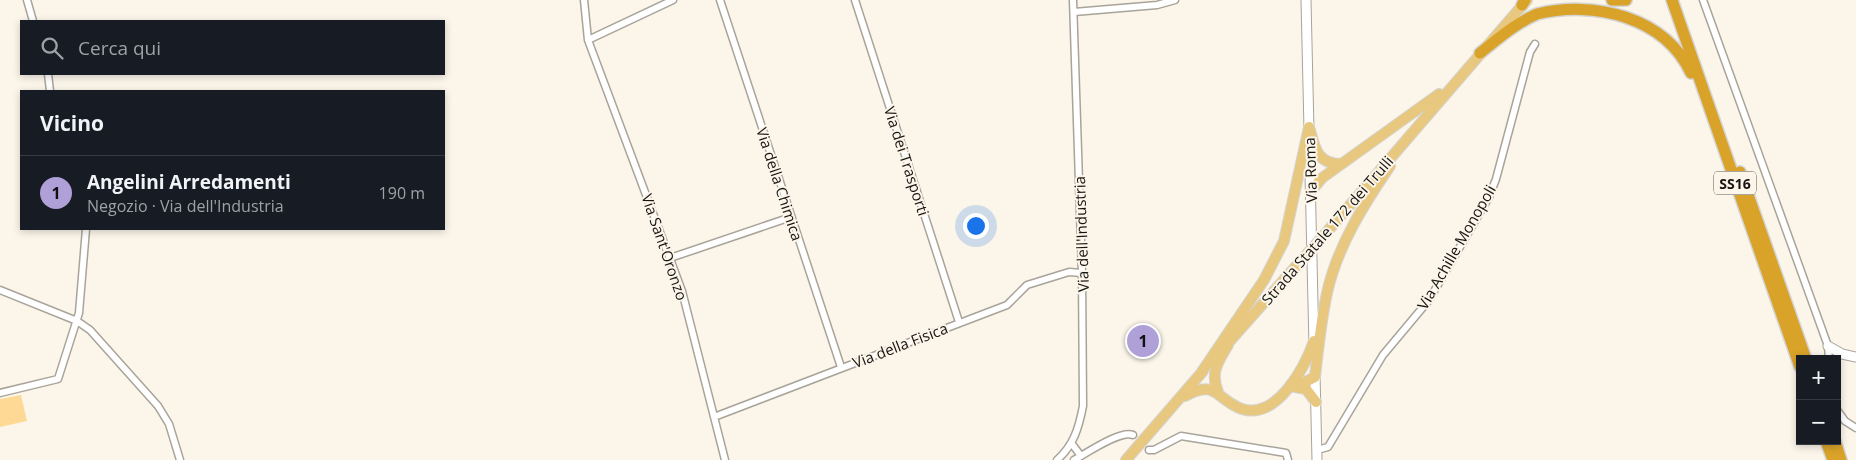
<!DOCTYPE html>
<html lang="it">
<head>
<meta charset="utf-8">
<style>
  body { margin:0; font-family:"Open Sans",sans-serif; background:#20242c; color:#f1f3f6 }
  .controls { position:absolute; right:15px; bottom:15px; display:grid; overflow:hidden; border-radius:0px; box-shadow:0 2px 8px #0003 }
  .controls button { width:45px; height:45px; display:grid; place-items:center; padding:0; border:0; border-bottom:1px solid #363941; background:#171b24; color:#f1f3f6; font:25px sans-serif }
  .you { position:absolute; left:975px; top:225px; width:18px; height:18px; margin:-12px; border:4px solid #fff; border-radius:50%; background:#1a73e8; box-shadow:0 0 0 8px #1a73e833 }
  .badge { display:grid; place-items:center; width:32px; height:32px; border-radius:50%; background:#afa0d8; color:#111; font-size:16px; font-weight:700 }
  .pin { position:absolute; translate:-50% -50%; border:2px solid #fff; box-shadow:0 1px 5px #0006 }
  .list { margin:0; padding:0; list-style:none }
  h2 { display:flex; justify-content:space-between; align-items:center; height:65px; margin:0; padding:0 20px; font-size:21px }
  h2 small { font-size:16px; font-weight:400; color:#9ea1a6 }
  .list li { display:grid; grid-template-columns:32px 1fr auto; gap:15px; align-items:center; box-sizing:border-box; height:75px; padding:0 20px; border-top:1px solid #363941 }
  .list b { display:block; font-size:19px; white-space:nowrap }
  .list p { margin:0; font-size:16px; white-space:nowrap; color:#9ea1a6 }
  .list em { font-size:16px; font-style:normal; color:#9ea1a6 }
  .icon { flex:none; width:28px; height:28px; fill:none; stroke:currentColor; stroke-width:2; stroke-linecap:round; stroke-linejoin:round }
  .map { position:relative; flex:none; width:1856px; height:460px; overflow:hidden }
  .search { position:absolute; background:#171b24; box-shadow:0 2px 8px #0003; left:20px; top:20px; width:425px; height:55px; display:flex; align-items:center; gap:12px; box-sizing:border-box; padding:0 18px; border-radius:0px; color:#9ea1a6; font-size:19px }
  .panel { position:absolute; background:#171b24; box-shadow:0 2px 8px #0003; left:20px; top:90px; width:425px; height:140px; border-radius:0px }
  .map>svg:first-child { display:block }
</style>
</head>
<body>
<div class="map">
<svg width="1856" height="460" viewBox="0 0 1856 460">
  <rect width="100%" height="100%" fill="#fbf5ea"/>
  <path fill="#fed995" d="M 21,395 L 27,421 L 0,427 L 0,399 Z"/>
  <g fill="none" stroke-linecap="round" stroke-linejoin="round">
    <g stroke="#a9a49a" stroke-width="9">
      <path id="street" d="M 27,0 L 33,21
        M 584,0 L 588,40 L 682,291 L 725,460
        M 720,0 L 841,367
        M 855,0 L 959,322
        M 1703,0 L 1828,346 L 1829,359
        M 1074,12 L 1157,5 L 1175,0
        M 588,40 L 673,0
        M 48,74 L 50,91
        M 670,258 L 791,217
        M 0,290 L 77,321 L 90,330 L 158,406 L 169,424 L 180,460
        M 0,393 L 58,379 L 79,313 L 86,229
        M 1837,410 L 1845,421 L 1856,428
        M 714,417 L 1007,305 L 1027,285 L 1069,272 L 1082,273
        M 1072,444 L 1081,456
        M 1149,450 L 1154,450 L 1181,436 L 1286,453 L 1288,460
        M 1317,450 L 1328,447 L 1383,355 L 1429,300 L 1489,197 L 1496,179 L 1530,52 L 1535,44
        M 1057,460 C 1074,445 1079,427 1083,406 L 1082,273 L 1073,0
        M 1074,460 C 1087,453 1120,430 1133,435"/>
    </g>
    <g stroke="#a9a49a" stroke-width="11">
      <path id="secondary" d="M 1306,0 L 1314,347
        M 1828,346 L 1842,354 L 1856,357
        M 1315,373 L 1317,460"/>
    </g>
    <g stroke="#d5d5d4" stroke-width="12">
      <path id="primary" d="M 1310,130 C 1315,149 1318,164 1341,164
        M 1311,191 L 1322,178 L 1439,94
        M 1326,233 L 1527,0
        M 1229,342 L 1298,264
        M 1199,376 L 1264,280 L 1284,241 L 1309,127
        M 1297,386 L 1315,377 C 1318,349 1321,321 1327,293 C 1337,247 1364,204 1390,166
        M 1295,387 L 1306,389 L 1316,402
        M 1218,392 C 1210,372 1218,362 1228,345
        M 1185,396 C 1217,378 1216,400 1242,409 C 1277,420 1305,367 1314,341
        M 1126,460 L 1203,371"/>
    </g>
    <g stroke="#d5d5d4" stroke-width="14">
      <path id="highway" d="M 1612,0 L 1626,0
        M 1672,0 L 1800,367
        M 1522,5 L 1525,0
        M 1480,53 C 1498,39 1516,23 1537,14 C 1594,0 1665,17 1691,73
        M 1740,172 L 1806,359
        M 1826,441 L 1833,460
        M 1835,441 L 1841,460"/>
    </g>
    <use href="#street" stroke="#fff" stroke-width="6"/>
    <use href="#secondary" stroke="#fff" stroke-width="9"/>
    <use href="#primary" stroke="#e8c77f" stroke-width="10"/>
    <use href="#highway" stroke="#d9a229" stroke-width="11"/>
    <g stroke="#d5d5d4" stroke-width="12" stroke-linecap="butt">
      <path id="primary-bridge" d="M 1298,264 L 1326,233"/>
    </g>
    <use href="#primary-bridge" stroke="#e8c77f" stroke-width="10"/>
  </g>
  <g text-anchor="middle" dominant-baseline="central" stroke-width="4" stroke-linejoin="round" paint-order="stroke">
    <rect fill="#fbf5ea" stroke="#5b5853" stroke-width="1" x="1714" y="171.5" width="42" height="23" rx="4"/>
    <g font-size="14" font-weight="bold" fill="#171512">
      <text x="1735" y="183">SS16</text>
    </g>
    <g font-size="15" fill="#171512" stroke="#fbf5ea">
      <text transform="translate(907 161) rotate(72)">Via dei Trasporti</text>
      <text transform="translate(1310 170) rotate(-92)">Via Roma</text>
      <text transform="translate(780 184) rotate(72)">Via della Chimica</text>
      <text transform="translate(1327 230) rotate(-49)">Strada Statale 172 dei Trulli</text>
      <text transform="translate(1081 234) rotate(-92)">Via dell'Industria</text>
      <text transform="translate(665 247) rotate(71)">Via Sant'Oronzo</text>
      <text transform="translate(1456 247) rotate(-60)">Via Achille Monopoli</text>
      <text transform="translate(900 345) rotate(-21)">Via della Fisica</text>
    </g>
  </g>
</svg>
<div class="controls">
<button>+</button>
<button>−</button>
</div>
<div class="you"></div>
<div class="pin badge" style="left:1143px;top:341px">1</div>
<div class="search"><svg class="icon" aria-label="search" viewBox="0 0 24 24"><circle cx="10" cy="10" r="6"/><path d="M15 15l6 6"/></svg>Cerca qui</div>
<section class="panel">
<h2>Vicino<small></small></h2>
<ul class="list">
<li><span class="badge">1</span><div><b>Angelini Arredamenti</b><p>Negozio · Via dell'Industria</p></div><em>190 m</em></li>
</ul>
</section>
</div>
</body>
</html>
